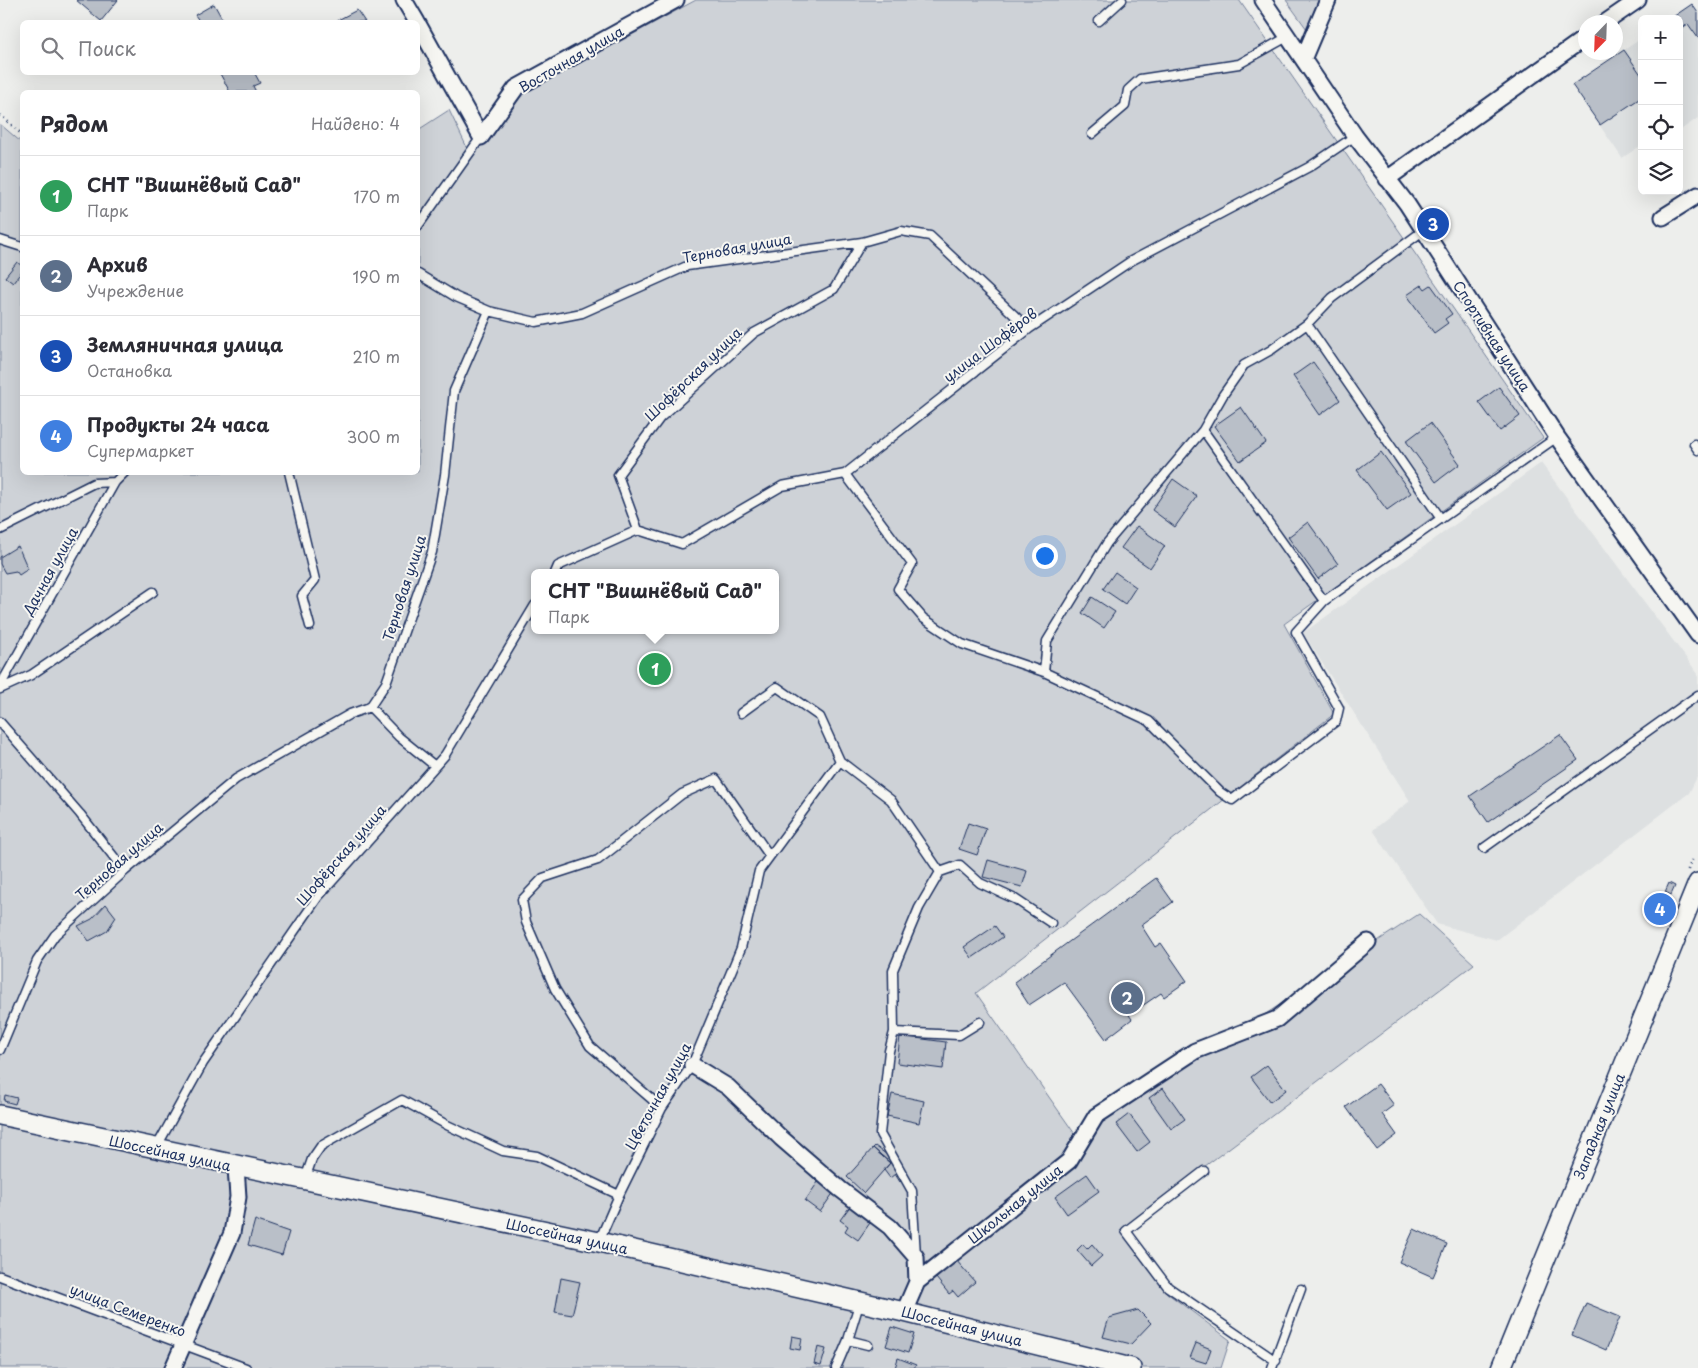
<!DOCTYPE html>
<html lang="ru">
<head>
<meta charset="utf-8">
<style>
  body { margin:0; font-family:"Playpen Sans",sans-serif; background:#f7f7f7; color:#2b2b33 }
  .controls { position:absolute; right:15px; top:15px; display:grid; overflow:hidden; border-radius:8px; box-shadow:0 5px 20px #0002 }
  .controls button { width:45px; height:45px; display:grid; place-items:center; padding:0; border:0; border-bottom:1px solid #e1e1e2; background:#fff; color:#2b2b33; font:25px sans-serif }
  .compass { position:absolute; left:1578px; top:15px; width:45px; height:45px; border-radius:50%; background:#fff; box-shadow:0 5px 20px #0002; rotate:203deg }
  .you { position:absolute; left:1044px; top:555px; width:18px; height:18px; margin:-12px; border:4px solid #fff; border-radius:50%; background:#1a73e8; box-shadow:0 0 0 8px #1a73e833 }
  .badge { display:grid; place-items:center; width:32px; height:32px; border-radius:50%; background:#7c3aed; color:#fff; font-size:16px; font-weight:700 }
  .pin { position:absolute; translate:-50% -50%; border:2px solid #fff; box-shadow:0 1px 5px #0006 }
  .popup { position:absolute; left:531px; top:569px; width:248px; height:65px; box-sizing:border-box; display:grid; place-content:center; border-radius:8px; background:#fff; filter:drop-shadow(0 1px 4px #0005); font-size:16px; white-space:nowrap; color:#7c7c81 }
  .popup b { font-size:19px; color:#2b2b33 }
  .popup::after { content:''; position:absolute; left:50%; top:100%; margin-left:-10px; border:10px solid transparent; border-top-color:#fff }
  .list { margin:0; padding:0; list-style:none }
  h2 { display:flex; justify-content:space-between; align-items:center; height:65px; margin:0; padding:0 20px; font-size:21px }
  h2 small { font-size:16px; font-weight:400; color:#7c7c81 }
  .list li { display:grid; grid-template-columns:32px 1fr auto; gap:15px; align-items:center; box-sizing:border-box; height:80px; padding:0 20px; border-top:1px solid #e1e1e2 }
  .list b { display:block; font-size:19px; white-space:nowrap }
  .list p { margin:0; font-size:16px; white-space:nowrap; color:#7c7c81 }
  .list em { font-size:16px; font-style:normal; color:#7c7c81 }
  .icon { flex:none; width:28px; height:28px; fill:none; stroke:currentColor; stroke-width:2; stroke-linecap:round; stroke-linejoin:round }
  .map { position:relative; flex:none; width:1698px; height:1368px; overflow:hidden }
  .search { position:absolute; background:#fff; box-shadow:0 5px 20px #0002; left:20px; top:20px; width:400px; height:55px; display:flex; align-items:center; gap:12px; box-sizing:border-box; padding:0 18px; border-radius:8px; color:#7c7c81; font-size:19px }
  .panel { position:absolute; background:#fff; box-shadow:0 5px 20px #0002; left:20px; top:90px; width:400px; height:385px; border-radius:8px }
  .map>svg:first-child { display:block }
</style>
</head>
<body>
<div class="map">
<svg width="1698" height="1368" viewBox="0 0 1698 1368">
  <rect width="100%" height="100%" fill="#edeeec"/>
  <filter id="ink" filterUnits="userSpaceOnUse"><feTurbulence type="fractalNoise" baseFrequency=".02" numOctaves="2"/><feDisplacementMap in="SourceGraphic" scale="10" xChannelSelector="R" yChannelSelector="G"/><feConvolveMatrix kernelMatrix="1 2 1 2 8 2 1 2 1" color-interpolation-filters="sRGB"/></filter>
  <g filter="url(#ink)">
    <path fill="#dde0e1" d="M 1692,4 L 1698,13 L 1698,118 L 1679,131 L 1679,19 L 1670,19 Z
      M 1642,38 L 1642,147 L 1640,146 L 1622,158 L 1572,85 Z
      M 1541,463 L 1698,674 L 1698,775 L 1689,793 L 1497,940 L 1437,924 L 1373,830 L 1410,801 L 1303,633 Z"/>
    <path fill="#ced2d7" stroke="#74809a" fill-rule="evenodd" d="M 696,0 L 1239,0 L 1543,438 L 1284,624 L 1334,714 L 976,993 L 1077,1137 L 1419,914 L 1474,964 L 1120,1230 L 1167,1293 L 1230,1340 L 1221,1368 L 0,1368 L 0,124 L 22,143 L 22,472 L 418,472 L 418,130 L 449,110 L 471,156 L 523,94 ZM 535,573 L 775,573 L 775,630 L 535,630 Z
      M 1286,0 L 1323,0 L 1309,32 Z"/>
    <path fill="#b9bfc8" stroke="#1b2f5e" d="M 76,0 L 118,0 L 101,21 Z
      M 214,4 L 224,22 L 200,22 L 195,15 Z
      M 1692,4 L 1698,13 L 1698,38 L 1688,24 L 1679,30 L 1679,19 L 1670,19 Z
      M 357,10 L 365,22 L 334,22 Z
      M 1624,50 L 1642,76 L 1642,97 L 1600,125 L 1572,85 Z
      M 219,72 L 254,72 L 260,83 L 253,86 L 256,92 L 230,92 Z
      M 17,262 L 22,266 L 22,271 L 13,283 L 5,277 Z
      M 1422,285 L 1425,289 L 1431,285 L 1452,314 L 1445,319 L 1448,323 L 1434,333 L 1407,295 Z
      M 1313,362 L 1340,400 L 1320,415 L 1293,376 Z
      M 1499,387 L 1520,416 L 1500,431 L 1479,402 Z
      M 1241,407 L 1266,443 L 1240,461 L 1214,426 Z
      M 1430,423 L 1460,464 L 1436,482 L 1406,441 Z
      M 1381,452 L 1411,493 L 1387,510 L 1357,470 Z
      M 1173,479 L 1197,496 L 1175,527 L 1152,510 Z
      M 1308,522 L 1338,564 L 1318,579 L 1288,537 Z
      M 1137,526 L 1165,546 L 1150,568 L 1121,548 Z
      M 18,546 L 28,569 L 19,575 L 16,571 L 5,573 L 0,564 L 0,557 Z
      M 1115,572 L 1136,587 L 1125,604 L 1103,589 Z
      M 1092,597 L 1115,612 L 1104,628 L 1082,613 Z
      M 1560,735 L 1578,760 L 1488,822 L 1470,796 Z
      M 968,823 L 986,829 L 977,855 L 959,849 Z
      M 988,860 L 1027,871 L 1022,887 L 983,877 Z
      M 1156,878 L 1173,902 L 1141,925 L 1155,947 L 1161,943 L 1187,981 L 1164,997 L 1161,993 L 1129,1015 L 1132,1019 L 1106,1039 L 1064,982 L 1029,1005 L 1014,982 Z
      M 1669,883 L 1675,886 L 1671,895 L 1665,892 Z
      M 1655,895 L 1673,904 L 1664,923 L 1646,915 Z
      M 106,904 L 116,917 L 107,931 L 89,941 L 78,926 L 92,919 Z
      M 995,926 L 1003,937 L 972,958 L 964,947 Z
      M 900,1036 L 946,1042 L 943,1069 L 897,1063 Z
      M 1267,1065 L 1286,1090 L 1270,1102 L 1251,1077 Z
      M 1378,1084 L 1394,1105 L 1382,1114 L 1397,1135 L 1377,1150 L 1346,1107 Z
      M 1163,1088 L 1185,1119 L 1171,1129 L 1149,1098 Z
      M 892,1094 L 924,1101 L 919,1123 L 887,1116 Z
      M 5,1095 L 17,1098 L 15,1104 L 4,1101 Z
      M 1129,1114 L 1150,1142 L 1137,1152 L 1116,1124 Z
      M 875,1146 L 894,1160 L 904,1177 L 900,1182 L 895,1174 L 890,1178 L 884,1170 L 890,1163 L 873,1148 Z
      M 873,1148 L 890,1163 L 864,1193 L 847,1177 Z
      M 1087,1174 L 1099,1191 L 1067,1214 L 1055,1197 Z
      M 818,1182 L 834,1192 L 820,1212 L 805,1201 Z
      M 851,1205 L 872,1220 L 858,1240 L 845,1231 L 848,1226 L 840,1220 Z
      M 255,1220 L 289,1232 L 282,1255 L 248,1245 Z
      M 1414,1229 L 1447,1244 L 1433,1277 L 1399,1262 Z
      M 1083,1244 L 1087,1249 L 1092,1244 L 1102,1256 L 1091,1266 L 1077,1250 Z
      M 956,1260 L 975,1282 L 958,1297 L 953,1291 L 949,1294 L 936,1278 Z
      M 561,1278 L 580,1282 L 572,1315 L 555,1312 Z
      M 1586,1303 L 1620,1317 L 1606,1350 L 1572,1335 Z
      M 1138,1310 L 1151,1323 L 1131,1344 L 1103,1337 L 1109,1318 Z
      M 892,1327 L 914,1334 L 908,1353 L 886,1346 Z
      M 792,1336 L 802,1338 L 800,1350 L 790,1348 Z
      M 1196,1343 L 1211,1349 L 1206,1363 L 1190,1358 Z
      M 818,1347 L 826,1349 L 821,1366 L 814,1364 Z
      M 898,1358 L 916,1365 L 914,1368 L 895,1368 Z"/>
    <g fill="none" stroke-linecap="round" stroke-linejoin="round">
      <g stroke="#1b2f5e" stroke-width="11">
        <path id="service" d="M 1099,21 L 1122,0
          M 1092,134 L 1125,106 L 1128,90 L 1140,79 L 1239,64 L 1289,36
          M 418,226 L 481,137
          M 0,240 L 22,247
          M 418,274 L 456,297 L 489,311
          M 1307,324 L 1441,519
          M 1203,430 L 1324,601
          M 1694,444 L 1698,450
          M 289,472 L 315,580 L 302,596 L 310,626
          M 845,474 L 912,564 L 898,589 L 923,618 L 962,644 L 1044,672 L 1149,721 L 1220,792 L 1232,800 L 1336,721 L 1339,708 L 1296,632 L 1324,601 L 1557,437
          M 0,530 L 94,483 L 115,482
          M 638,530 L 682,544 L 782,486 L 845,474 L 1029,329 L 1131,261 L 1309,167 L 1355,136
          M 555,573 L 558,566 L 638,530 L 618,475 L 660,418 L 754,333 L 834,289 L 862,242
          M 1044,672 L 1047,641 L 1107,543 L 1203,430 L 1223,395 L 1244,365 L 1271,350 L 1307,324 L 1332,298 L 1424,230
          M 0,686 L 115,482 L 125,472
          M 0,689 L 31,675 L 153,592
          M 370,707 L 399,737 L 435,766
          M 741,713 L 777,687 L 820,717 L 840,761 L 891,800 L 940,872 L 919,908 L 893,970 L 894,1032 L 889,1051 L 880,1134 L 912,1191 L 916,1255
          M 0,722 L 80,814 L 125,871
          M 1484,848 L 1698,695
          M 940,872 L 960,865 L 980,883 L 1015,899 L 1051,923
          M 894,1032 L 959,1035 L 980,1022
          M 0,1050 L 37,961 L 55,935 L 125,871 L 236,779 L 350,714 L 370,707 L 386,683 L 432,552 L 445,475 L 454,391 L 489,311 L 536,322 L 582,313 L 687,266 L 862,242 L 901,231 L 930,236 L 1029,329
          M 662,1108 L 590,1046 L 555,989 L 526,922 L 522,900 L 543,878 L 598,860 L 682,794 L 716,779 L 769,855
          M 156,1148 L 203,1063 L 318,897 L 445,755 L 535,605
          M 1204,1171 L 1126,1231 L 1168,1287 L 1276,1361
          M 305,1179 L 312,1159 L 321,1146 L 402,1100 L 447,1125 L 503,1151 L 537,1156 L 619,1195 L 662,1108 L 692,1065 L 741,948 L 759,871 L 840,761
          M 599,1241 L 619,1195
          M 0,1276 L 246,1368
          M 848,1340 L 868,1345
          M 836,1368 L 848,1340 L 860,1301
          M 1272,1368 L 1301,1289"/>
      </g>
      <g stroke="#1b2f5e" stroke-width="19">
        <path id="minor" d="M 404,0 L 417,22
          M 1263,0 L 1355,136 L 1407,204 L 1557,437 L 1698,635
          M 1606,22 L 1638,0
          M 418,24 L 481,137 L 516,88 L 676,0
          M 1304,57 L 1328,0
          M 1387,179 L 1586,37
          M 1663,217 L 1698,195
          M 692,1065 L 728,1087 L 781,1138 L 840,1189 L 890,1227 L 916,1257 L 917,1282 L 1069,1161 L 1096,1116 L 1195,1051 L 1277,1019 L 1368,942
          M 904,1312 L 917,1282
          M 173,1368 L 232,1233 L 238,1197 L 236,1167"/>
      </g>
      <g stroke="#1b2f5e" stroke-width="22">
        <path id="tertiary" d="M 0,1115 L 599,1242 L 904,1312 L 1131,1368
          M 1501,1368 L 1698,883"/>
      </g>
      <path stroke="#1b2f5e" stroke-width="3" stroke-dasharray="1 4" stroke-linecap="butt" d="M 0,115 L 22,134
        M 1688,870 L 1692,860"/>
      <use href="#service" stroke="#f6f6f2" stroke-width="8"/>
      <use href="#minor" stroke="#f6f6f2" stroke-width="15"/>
      <use href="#tertiary" stroke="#f6f6f2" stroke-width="19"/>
    </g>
  </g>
  <g text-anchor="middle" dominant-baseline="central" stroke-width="4" stroke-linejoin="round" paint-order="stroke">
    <g font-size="14" fill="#1b2f5e" stroke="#f6f6f2">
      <text transform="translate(571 59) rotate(-30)">Восточная улица</text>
      <text transform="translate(737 248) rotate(-10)">Терновая улица</text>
      <text transform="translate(1492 336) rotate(57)">Спортивная улица</text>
      <text transform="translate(990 345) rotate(-37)">улица Шофёров</text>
      <text transform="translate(693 374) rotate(-44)">Шофёрская улица</text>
      <text transform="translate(50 571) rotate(-61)">Дачная улица</text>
      <text transform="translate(404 588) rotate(-72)">Терновая улица</text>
      <text transform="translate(341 855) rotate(-49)">Шофёрская улица</text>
      <text transform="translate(119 861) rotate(-41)">Терновая улица</text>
      <text transform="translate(658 1096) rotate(-61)">Цветочная улица</text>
      <text transform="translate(1599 1126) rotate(-68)">Западная улица</text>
      <text transform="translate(170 1153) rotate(12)">Шоссейная улица</text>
      <text transform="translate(1015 1204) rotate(-39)">Школьная улица</text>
      <text transform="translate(567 1236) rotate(12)">Шоссейная улица</text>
      <text transform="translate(128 1310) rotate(21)">улица Семеренко</text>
      <text transform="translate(962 1326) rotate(14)">Шоссейная улица</text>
    </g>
  </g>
</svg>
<div class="controls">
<button>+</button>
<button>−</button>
<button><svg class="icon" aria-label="locate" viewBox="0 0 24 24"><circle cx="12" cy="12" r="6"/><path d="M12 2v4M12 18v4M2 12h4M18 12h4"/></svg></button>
<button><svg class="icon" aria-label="layers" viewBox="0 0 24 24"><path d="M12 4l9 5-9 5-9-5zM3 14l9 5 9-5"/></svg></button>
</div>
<svg class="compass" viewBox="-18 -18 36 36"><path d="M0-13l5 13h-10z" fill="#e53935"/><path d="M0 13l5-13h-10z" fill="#7c7c81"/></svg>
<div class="you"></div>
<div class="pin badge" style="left:655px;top:669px;background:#2e9e5b">1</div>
<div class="popup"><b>СНТ &quot;Вишнёвый Сад&quot;</b>Парк</div>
<div class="pin badge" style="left:1127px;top:998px;background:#5c6f8a">2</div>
<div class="pin badge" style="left:1433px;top:224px;background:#1a4fb4">3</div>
<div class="pin badge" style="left:1660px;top:909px;background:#3f7fe0">4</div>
<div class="search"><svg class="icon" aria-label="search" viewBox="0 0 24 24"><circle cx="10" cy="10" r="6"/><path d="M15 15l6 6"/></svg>Поиск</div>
<section class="panel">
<h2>Рядом<small>Найдено: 4</small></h2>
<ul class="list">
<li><span class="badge" style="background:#2e9e5b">1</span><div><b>СНТ &quot;Вишнёвый Сад&quot;</b><p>Парк</p></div><em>170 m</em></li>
<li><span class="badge" style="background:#5c6f8a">2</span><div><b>Архив</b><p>Учреждение</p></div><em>190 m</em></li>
<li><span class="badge" style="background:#1a4fb4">3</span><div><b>Земляничная улица</b><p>Остановка</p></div><em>210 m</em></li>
<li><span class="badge" style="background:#3f7fe0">4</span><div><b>Продукты 24 часа</b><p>Супермаркет</p></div><em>300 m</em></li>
</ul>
</section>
</div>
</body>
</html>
